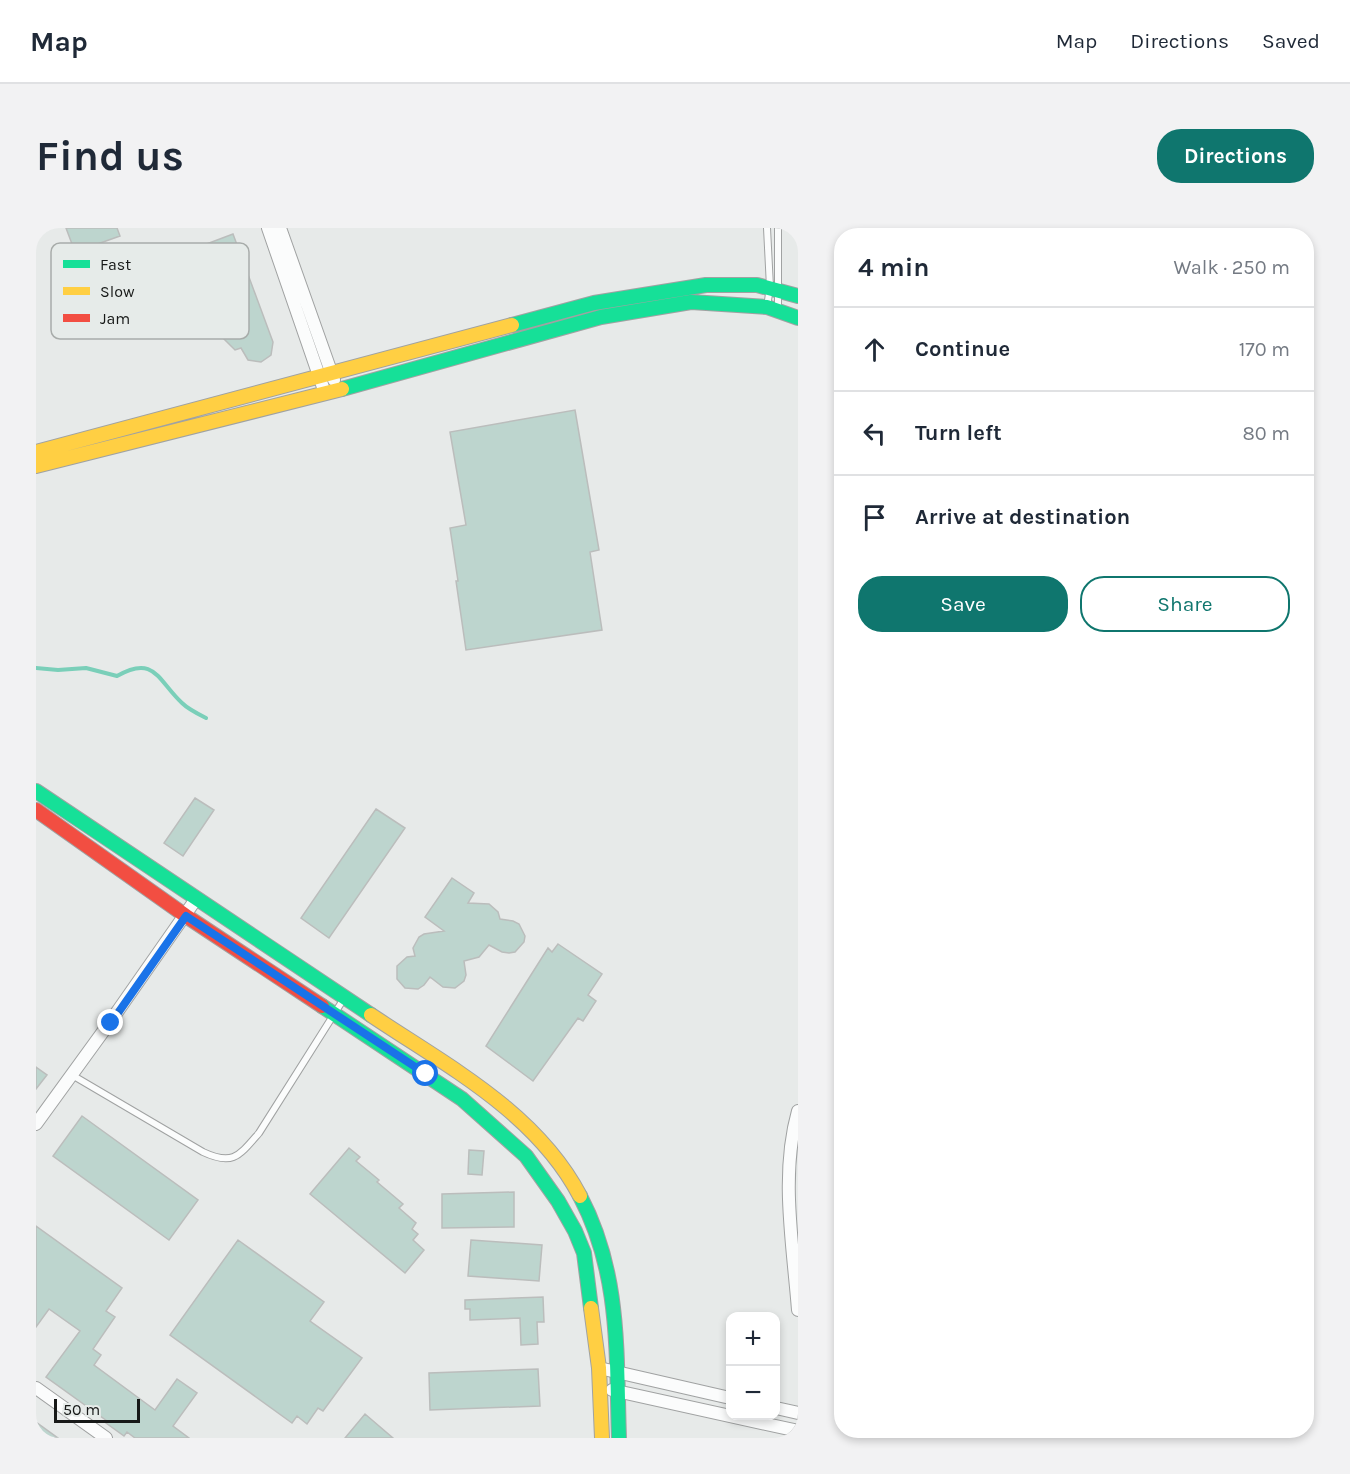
<!DOCTYPE html>
<html lang="en">
<head>
<meta charset="utf-8">
<style>
  body { margin:0; font-family:Karla,sans-serif; background:#f2f2f3; color:#1f2937 }
  .controls { position:absolute; right:18px; bottom:18px; display:grid; overflow:hidden; border-radius:12px; box-shadow:0 3px 9px #0003 }
  .controls button { width:54px; height:54px; display:grid; place-items:center; padding:0; border:0; border-bottom:2px solid #e0e1e3; background:#fff; color:#1f2937; font:30px sans-serif }
  .scale { position:absolute; left:18px; bottom:15px; width:86px; box-sizing:border-box; padding-left:6px; border:3px solid #171918; border-top:0; font-size:16px; line-height:21px; white-space:nowrap; color:#171918; -webkit-text-stroke:4px #e6ebe9; paint-order:stroke }
  .stop { position:absolute; width:18px; height:18px; margin:-14px; border:4px solid #1a73e8; border-radius:50%; background:#fff }
  .stop.end { background:#1a73e8; border-color:#fff; box-shadow:0 2px 6px #0008 }
  .list { margin:0; padding:0; list-style:none }
  h2 { display:flex; justify-content:space-between; align-items:center; height:78px; margin:0; padding:0 24px; font-size:26px }
  h2 small { font-size:20px; font-weight:400; color:#747a83 }
  .list li { display:grid; grid-template-columns:39px 1fr auto; gap:18px; align-items:center; box-sizing:border-box; height:84px; padding:0 24px; border-top:2px solid #e0e1e3 }
  .list b { display:block; font-size:22px; white-space:nowrap }
  .list em { font-size:20px; font-style:normal; color:#747a83 }
  .actions { display:flex; gap:12px; padding:18px 24px }
  .actions a { flex:1; padding:14px 0; border:2px solid #0f766e; border-radius:24px; text-align:center; font-size:21px; color:#0f766e }
  .actions .main { background:#0f766e; color:#fff }
  .icon { flex:none; width:33px; height:33px; fill:none; stroke:currentColor; stroke-width:2; stroke-linecap:round; stroke-linejoin:round }
  .map { position:relative; flex:none; width:762px; height:1210px; overflow:hidden; border-radius:24px }
  header { display:flex; align-items:center; gap:36px; box-sizing:border-box; height:84px; padding:0 30px; background:#fff; border-bottom:2px solid #e0e1e3 }
  header strong { font-size:28px }
  nav { display:flex; gap:33px; margin-inline-start:auto; font-size:21px }
  .intro { display:flex; align-items:center; justify-content:space-between; box-sizing:border-box; height:144px; padding:0 36px }
  h1 { margin:0; font-size:42px }
  .button { padding:15px 27px; border-radius:24px; background:#0f766e; color:#fff; font-size:21px; font-weight:700 }
  main { display:flex; gap:36px; padding:0 36px }
  aside { flex:1; background:#fff; border-radius:24px; box-shadow:0 3px 9px #0003 }
  .map>svg:first-child { display:block }
</style>
</head>
<body>
<header>
<strong>Map</strong>
<nav><a>Map</a><a>Directions</a><a>Saved</a></nav>
</header>
<div class="intro"><h1>Find us</h1><a class="button">Directions</a></div>
<main>
<div class="map">
<svg width="762" height="1210" viewBox="0 0 762 1210">
  <rect width="100%" height="100%" fill="#e7eae9"/>
  <g fill="none" stroke-linecap="round" stroke-linejoin="round">
    <path stroke="#7acfb9" stroke-width="4" d="M 0,440 L 22,442 L 50,440 L 81,448 C 119,426 122,453 146,475 C 152,481 162,486 170,490"/>
  </g>
  <path fill="#bdd5ce" stroke="#bbbdbc" stroke-width="1.5" d="M 30,0 L 81,0 L 84,8 L 39,24 Z
    M 197,6 L 237,114 L 235,127 L 225,134 L 212,132 L 205,120 L 199,122 L 185,108 L 191,106 L 182,84 L 163,91 L 151,58 L 123,69 L 112,38 Z
    M 539,182 L 563,322 L 554,324 L 566,402 L 430,422 L 420,353 L 422,353 L 414,300 L 430,297 L 414,204 Z
    M 159,570 L 178,582 L 147,628 L 128,615 Z
    M 340,581 L 369,600 L 293,710 L 265,690 Z
    M 416,650 L 438,665 L 432,675 L 453,676 L 462,684 L 464,691 L 477,693 L 483,696 L 489,708 L 488,714 L 479,724 L 473,725 L 466,724 L 453,717 L 443,729 L 428,733 L 430,747 L 428,753 L 419,760 L 407,759 L 394,749 L 388,757 L 382,761 L 369,760 L 361,751 L 361,738 L 371,729 L 379,728 L 377,720 L 383,709 L 388,706 L 408,703 L 389,689 Z
    M 522,716 L 566,746 L 552,767 L 560,773 L 547,793 L 542,790 L 497,853 L 450,818 L 512,720 L 516,724 Z
    M 0,839 L 11,847 L 0,861 Z
    M 46,888 L 162,972 L 133,1012 L 17,928 Z
    M 313,920 L 324,929 L 320,933 L 343,952 L 341,954 L 367,976 L 363,980 L 380,995 L 376,1001 L 382,1006 L 377,1012 L 388,1022 L 369,1045 L 274,966 Z
    M 433,922 L 448,923 L 446,947 L 432,946 Z
    M 478,964 L 478,999 L 406,1000 L 406,966 Z
    M 0,998 L 86,1060 L 70,1083 L 79,1089 L 57,1121 L 65,1127 L 58,1137 L 119,1182 L 141,1151 L 161,1165 L 137,1198 L 153,1210 L 99,1210 L 91,1204 L 88,1208 L 70,1195 L 71,1193 L 10,1149 L 44,1103 L 13,1081 L 0,1099 Z
    M 202,1012 L 288,1074 L 274,1093 L 326,1130 L 287,1183 L 282,1180 L 271,1196 L 261,1188 L 256,1195 L 134,1107 Z
    M 435,1012 L 506,1017 L 503,1053 L 432,1048 Z
    M 507,1069 L 508,1094 L 501,1094 L 502,1116 L 485,1117 L 484,1090 L 434,1092 L 434,1081 L 429,1081 L 429,1072 Z
    M 502,1141 L 504,1178 L 394,1182 L 393,1145 Z
    M 329,1186 L 357,1210 L 309,1210 Z
    M 0,1194 L 22,1210 L 0,1210 Z"/>
  <g fill="none" stroke-linecap="round" stroke-linejoin="round">
    <g stroke="#a0a2a2" stroke-width="8">
      <path id="lane" d="M 731,79 L 734,59 L 731,0
        M 742,80 L 742,0
        M 36,847 L 167,924 C 197,938 203,928 223,905 L 307,772"/>
    </g>
    <g stroke="#a0a2a2" stroke-width="14">
      <path id="street" d="M 232,0 L 289,165
        M 244,0 L 298,152
        M 762,883 C 744,947 757,1016 762,1082
        M 0,896 L 74,794 L 160,671
        M 563,1140 L 694,1170
        M 0,1160 L 70,1210
        M 576,1162 L 762,1203
        M 740,1180 L 762,1185"/>
    </g>
    <g stroke="#a0a2a2" stroke-width="16">
      <path id="fast" d="M 476,97 L 558,75 L 670,57 L 721,57 L 762,68
        M 306,161 L 565,89 L 655,74 L 731,79 L 762,90
        M 0,563 L 335,787
        M 286,778 L 426,871 L 490,928 L 522,973 L 539,1003 L 548,1025 L 555,1080
        M 544,968 C 585,1046 580,1124 583,1210"/>
    </g>
    <g stroke="#a0a2a2" stroke-width="16">
      <path id="slow" d="M 0,224 L 476,97
        M 0,238 L 306,161
        M 335,787 C 411,838 500,884 544,968
        M 555,1080 L 563,1140 L 566,1210"/>
    </g>
    <g stroke="#a0a2a2" stroke-width="16">
      <path id="jam" d="M 0,582 L 150,688 L 286,778"/>
    </g>
    <use href="#lane" stroke="#fbfcfc" stroke-width="6"/>
    <use href="#street" stroke="#fbfcfc" stroke-width="12"/>
    <use href="#fast" stroke="#16e098" stroke-width="14"/>
    <use href="#slow" stroke="#ffcf43" stroke-width="14"/>
    <use href="#jam" stroke="#f24e42" stroke-width="14"/>
  </g>
  <g fill="none" stroke-linecap="round" stroke-linejoin="round">
    <path stroke="#1a73e8" stroke-width="8" d="M 75,795 L 150,688 L 390,846"/>
  </g>
  <rect x="15" y="15" width="198" height="96" rx="9" fill="#e6ebe9" stroke="#a8acaa" stroke-width="1.5"/>
  <rect x="27" y="32" width="27" height="8" fill="#16e098"/>
  <rect x="27" y="59" width="27" height="8" fill="#ffcf43"/>
  <rect x="27" y="86" width="27" height="8" fill="#f24e42"/>
  <g font-size="16" fill="#171918">
    <text x="64" y="42">Fast</text>
    <text x="64" y="69">Slow</text>
    <text x="64" y="96">Jam</text>
  </g>
</svg>
<div class="controls">
<button>+</button>
<button>−</button>
</div>
<div class="scale">50 m</div>
<div class="stop" style="left:390px;top:846px"></div>
<div class="stop end" style="left:75px;top:795px"></div>
</div>
<aside>
<h2>4 min<small>Walk · 250 m</small></h2>
<ul class="list">
<li><svg class="icon" aria-label="ahead" viewBox="0 0 24 24"><path d="M12 20V5M6 11l6-6 6 6"/></svg><div><b>Continue</b></div><em>170 m</em></li>
<li><svg class="icon" aria-label="left" viewBox="0 0 24 24"><path d="M17 20v-9H6M10 6l-5 5 5 5"/></svg><div><b>Turn left</b></div><em>80 m</em></li>
<li><svg class="icon" aria-label="arrive" viewBox="0 0 24 24"><path d="M6 21V4h12l-3 4 3 4H6"/></svg><div><b>Arrive at destination</b></div></li>
</ul>
<div class="actions"><a class="main">Save</a><a>Share</a></div>
</aside>
</main>
</body>
</html>
